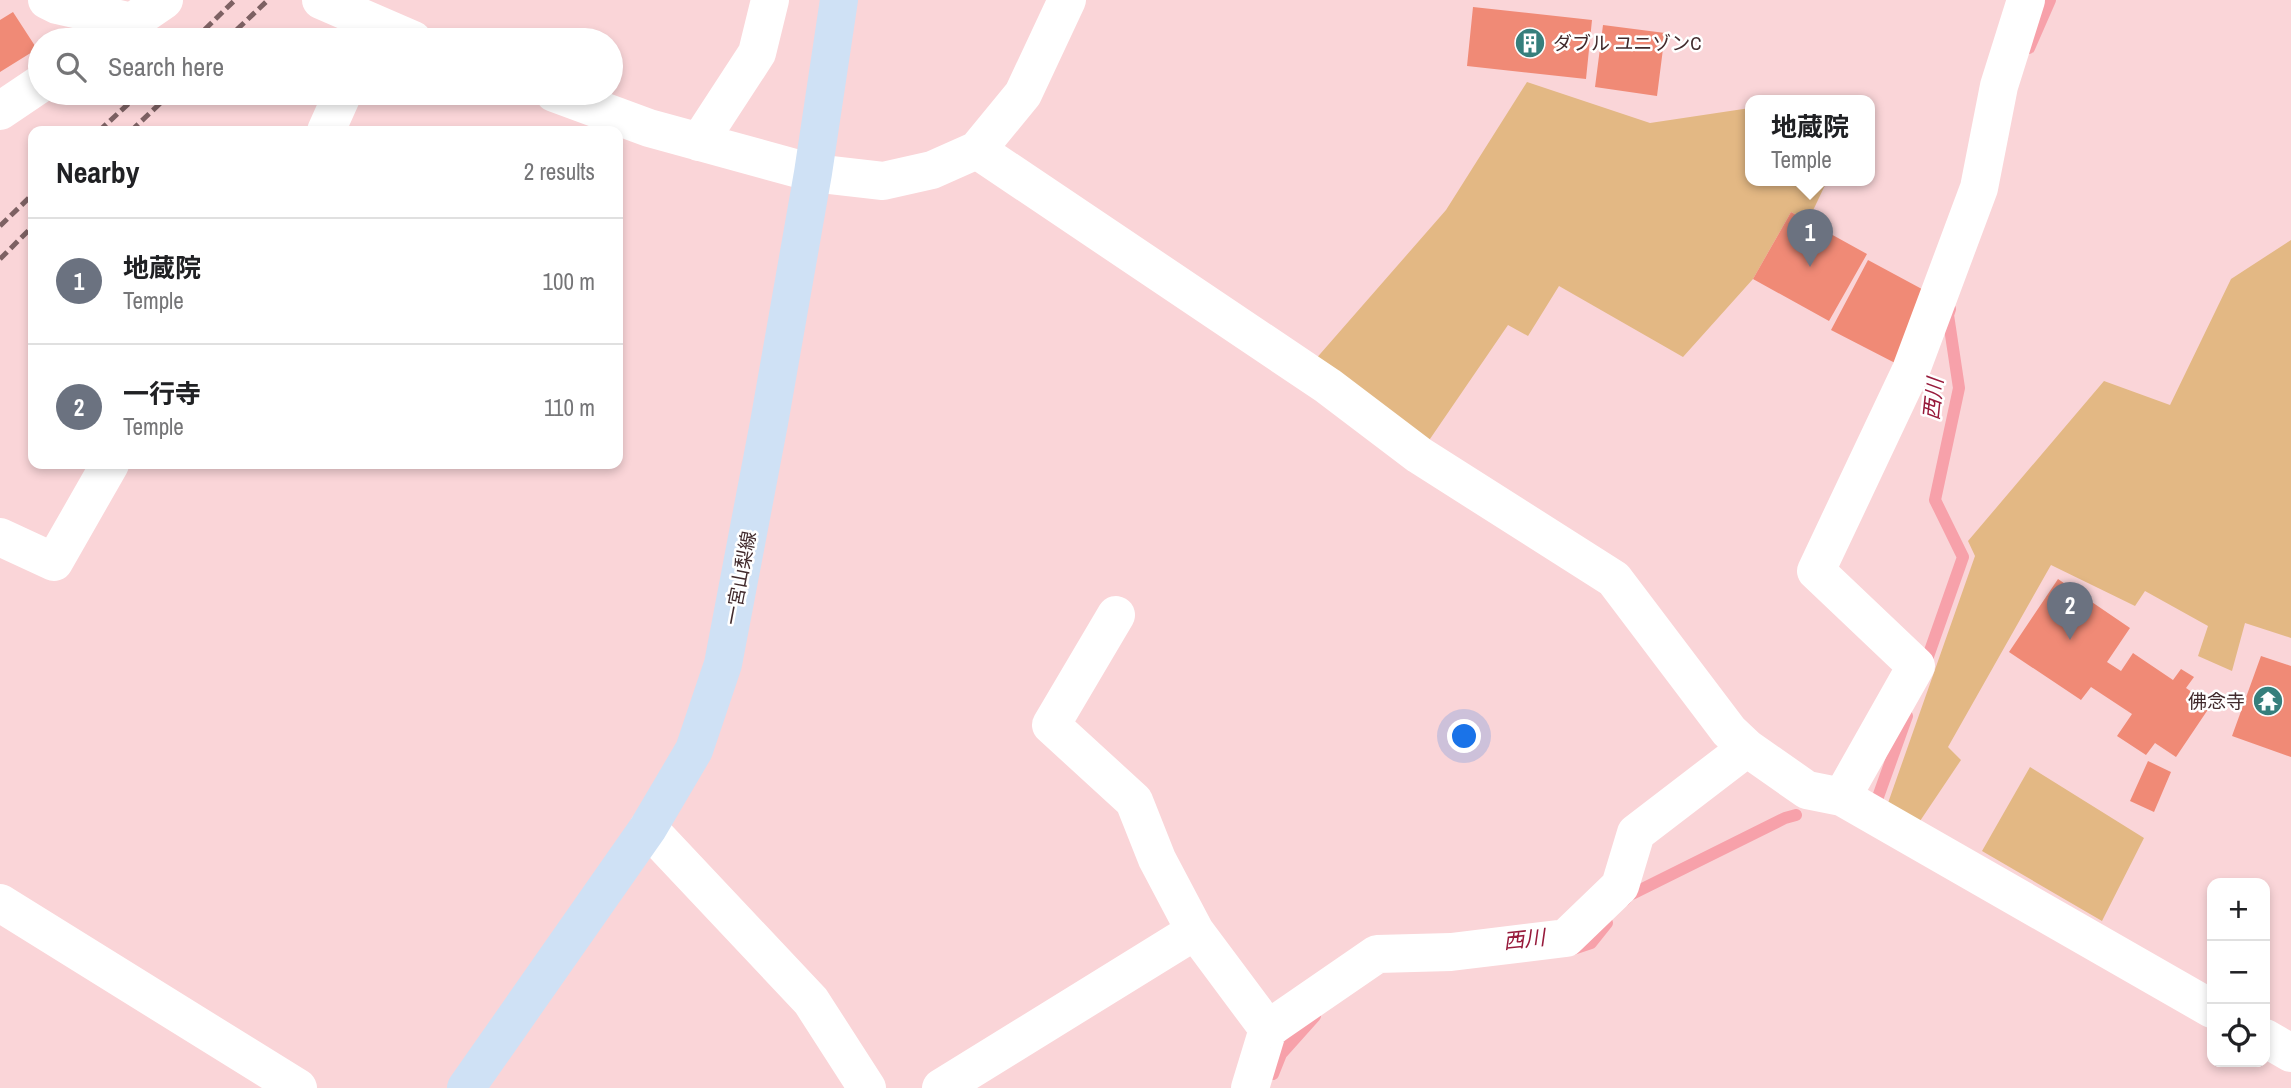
<!DOCTYPE html>
<html lang="en">
<head>
<meta charset="utf-8">
<style>
  body { margin:0; font-family:"Archivo Narrow","Noto Sans JP",sans-serif; background:#f2f2f2; color:#202124 }
  .controls { position:absolute; right:21px; bottom:21px; display:grid; overflow:hidden; border-radius:14px; box-shadow:0 4px 10px #0003 }
  .controls button { width:63px; height:63px; display:grid; place-items:center; padding:0; border:0; border-bottom:2px solid #e0e0e0; background:#fff; color:#202124; font:35px sans-serif }
  .you { position:absolute; left:1465px; top:737px; width:24px; height:24px; margin:-18px; border:5px solid #fff; border-radius:50%; background:#1a73e8; box-shadow:0 0 0 10px #1a73e833 }
  .badge { display:grid; place-items:center; width:46px; height:46px; border-radius:50%; background:#7c3aed; color:#fff; font-size:23px; font-weight:700 }
  .pin { position:absolute; translate:-50% -58px; filter:drop-shadow(0 2px 4px #0008) }
  .pin::after { content:''; position:absolute; top:37px; width:24px; height:21px; background:inherit; clip-path:polygon(0 0,100% 0,50% 100%) }
  .popup { position:absolute; left:1745px; top:95px; width:130px; height:91px; box-sizing:border-box; display:grid; place-content:center; border-radius:14px; background:#fff; filter:drop-shadow(0 2px 5px #0005); font-size:23px; white-space:nowrap; color:#757577 }
  .popup b { font-size:26px; color:#202124 }
  .popup::after { content:''; position:absolute; left:50%; top:100%; margin-left:-14px; border:14px solid transparent; border-top-color:#fff }
  .list { margin:0; padding:0; list-style:none }
  h2 { display:flex; justify-content:space-between; align-items:center; height:91px; margin:0; padding:0 28px; font-size:30px }
  h2 small { font-size:23px; font-weight:400; color:#757577 }
  .list li { display:grid; grid-template-columns:46px 1fr auto; gap:21px; align-items:center; box-sizing:border-box; height:126px; padding:0 28px; border-top:2px solid #e0e0e0 }
  .list b { display:block; font-size:26px; white-space:nowrap }
  .list p { margin:0; font-size:23px; white-space:nowrap; color:#757577 }
  .list em { font-size:23px; font-style:normal; color:#757577 }
  .icon { flex:none; width:38px; height:38px; fill:none; stroke:currentColor; stroke-width:2; stroke-linecap:round; stroke-linejoin:round }
  .map { position:relative; flex:none; width:2291px; height:1088px; overflow:hidden }
  .search { position:absolute; background:#fff; box-shadow:0 4px 10px #0003; left:28px; top:28px; width:595px; height:77px; display:flex; align-items:center; gap:18px; box-sizing:border-box; padding:0 24px; border-radius:38px; color:#757577; font-size:26px }
  .panel { position:absolute; background:#fff; box-shadow:0 4px 10px #0003; left:28px; top:126px; width:595px; height:343px; border-radius:14px }
  .map>svg:first-child { display:block }
</style>
</head>
<body>
<div class="map">
<svg width="2291" height="1088" viewBox="0 0 2291 1088">
  <rect width="100%" height="100%" fill="#fad5d8"/>
  <path fill="#e3b884" d="M 1527,82 L 1650,123 L 1750,108 L 1750,181 L 1827,181 L 1808,221 L 1791,212 L 1753,279 L 1683,357 L 1559,286 L 1528,336 L 1508,325 L 1419,455 L 1314,361 L 1446,210 Z
    M 2291,240 L 2291,638 L 2245,623 L 2232,671 L 2198,656 L 2208,626 L 2145,591 L 2135,606 L 2051,565 L 1948,747 L 1961,760 L 1918,824 L 1888,803 L 1975,556 L 1968,541 L 2104,381 L 2170,405 L 2231,279 Z
    M 2030,767 L 2144,838 L 2102,921 L 1982,851 Z"/>
  <g fill="none" stroke-linecap="round" stroke-linejoin="round">
    <path stroke="#f7a1aa" stroke-width="12" d="M 2029,48 L 2050,0
      M 1925,665 L 1963,557 L 1935,500 L 1959,388 L 1948,315 L 1950,309
      M 1878,797 L 1907,716
      M 1625,900 L 1628,896 L 1785,818 L 1796,815
      M 1573,949 L 1591,943 L 1607,923
      M 1273,1074 L 1281,1054 L 1315,1016"/>
  </g>
  <path fill="#f08a76" d="M 1473,7 L 1592,20 L 1586,79 L 1467,66 Z
    M 13,12 L 37,49 L 0,72 L 0,20 Z
    M 1603,25 L 1665,33 L 1657,96 L 1595,87 Z
    M 1791,212 L 1867,254 L 1829,321 L 1753,279 Z
    M 1868,260 L 1933,295 L 1897,364 L 1831,330 Z
    M 2058,579 L 2130,628 L 2107,662 L 2121,671 L 2133,653 L 2173,680 L 2181,669 L 2194,677 L 2186,688 L 2211,705 L 2176,757 L 2155,743 L 2146,755 L 2117,736 L 2132,714 L 2091,687 L 2081,700 L 2009,652 Z
    M 2261,656 L 2291,666 L 2291,757 L 2232,736 Z
    M 2148,761 L 2171,772 L 2154,812 L 2130,801 Z"/>
  <g fill="none" stroke-linecap="round" stroke-linejoin="round">
    <path stroke="#fff" stroke-width="38" d="M 47,0 L 57,5 L 132,22
      M 321,0 L 413,40
      M 113,35 L 164,0
      M 554,93 L 649,128 L 813,173 L 883,181 L 932,170 L 977,150 L 1023,94 L 1067,0
      M 0,111 L 40,84
      M 326,131 L 343,93
      M 699,142 L 757,53 L 770,0
      M 977,150 L 1328,386 L 1419,455 L 1614,579 L 1729,731 L 1747,748 L 1807,790 L 1842,797 L 2212,1009
      M 0,537 L 54,562 L 110,464
      M 1116,615 L 1051,725 L 1134,801 L 1157,859 L 1195,931 L 1268,1029
      M 1842,797 L 1916,666 L 1816,571 L 1911,370 L 1979,188 L 1999,86 L 2026,0
      M 648,828 L 811,1001 L 867,1088
      M 0,903 L 298,1088
      M 2265,1038 L 2291,1053
      M 941,1088 L 1195,931
      M 1250,1088 L 1268,1029 L 1377,954 L 1451,952 L 1566,938 L 1620,886 L 1636,833 L 1747,748"/>
    <path stroke="#cfe1f5" stroke-width="38" d="M 466,1088 L 648,828 L 694,750 L 723,664 L 769,423 L 813,173 L 839,0"/>
    <path stroke="#7d6163" stroke-width="5" stroke-dasharray="10 5" stroke-linecap="butt" d="M 194,40 L 235,0
      M 226,40 L 268,0
      M 99,131 L 140,93
      M 131,131 L 171,93
      M 0,226 L 33,194
      M 0,259 L 33,226"/>
  </g>
  <defs>
    <g id="building-disc" transform="scale(1.575)"><circle r="9.5" fill="#367f7c" stroke="#fff"/><path d="M-4-6H4V6H1V3H-1V6H-4ZM-2.5-4.3h1.7v1.8h-1.7ZM.8-4.3h1.7v1.8H.8ZM-2.5-1h1.7V.8h-1.7ZM.8-1h1.7V.8H.8Z" fill="#fff"/></g>
    <g id="temple-disc" transform="scale(1.575)"><circle r="9.5" fill="#367f7c" stroke="#fff"/><path d="M0-6L5-2H3V0L6.5 2.5H4V6H1.5V3h-3V6H-4V2.5H-6.5L-3 0V-2H-5Z" fill="#fff"/></g>
  </defs>
  <g fill-rule="evenodd">
    <use href="#building-disc" x="1530" y="43"/>
    <use href="#temple-disc" x="2268" y="701"/>
  </g>
  <g text-anchor="middle" dominant-baseline="central" stroke-width="5" stroke-linejoin="round" paint-order="stroke">
    <g font-size="19" fill="#412a2c" stroke="#fff" text-anchor="start">
      <text x="1553" y="43">ダブル ユニゾンC</text>
      <text x="2245" y="701" text-anchor="end">佛念寺</text>
    </g>
    <g font-size="19" fill="#412a2c" stroke="#fff">
      <text transform="translate(740 578) rotate(-79)">一宮山梨線</text>
    </g>
    <g font-size="21" font-style="italic" fill="#971a3b" stroke="#fff">
      <text transform="translate(1933 399) rotate(-84)">西川</text>
      <text transform="translate(1524 939) rotate(-6)">西川</text>
    </g>
  </g>
</svg>
<div class="controls">
<button>+</button>
<button>−</button>
<button><svg class="icon" aria-label="locate" viewBox="0 0 24 24"><circle cx="12" cy="12" r="6"/><path d="M12 2v4M12 18v4M2 12h4M18 12h4"/></svg></button>
</div>
<div class="you"></div>
<div class="pin badge" style="left:1810px;top:267px;background:#6b7280">1</div>
<div class="popup"><b>地蔵院</b>Temple</div>
<div class="pin badge" style="left:2070px;top:640px;background:#6b7280">2</div>
<div class="search"><svg class="icon" aria-label="search" viewBox="0 0 24 24"><circle cx="10" cy="10" r="6"/><path d="M15 15l6 6"/></svg>Search here</div>
<section class="panel">
<h2>Nearby<small>2 results</small></h2>
<ul class="list">
<li><span class="badge" style="background:#6b7280">1</span><div><b>地蔵院</b><p>Temple</p></div><em>100 m</em></li>
<li><span class="badge" style="background:#6b7280">2</span><div><b>一行寺</b><p>Temple</p></div><em>110 m</em></li>
</ul>
</section>
</div>
</body>
</html>
